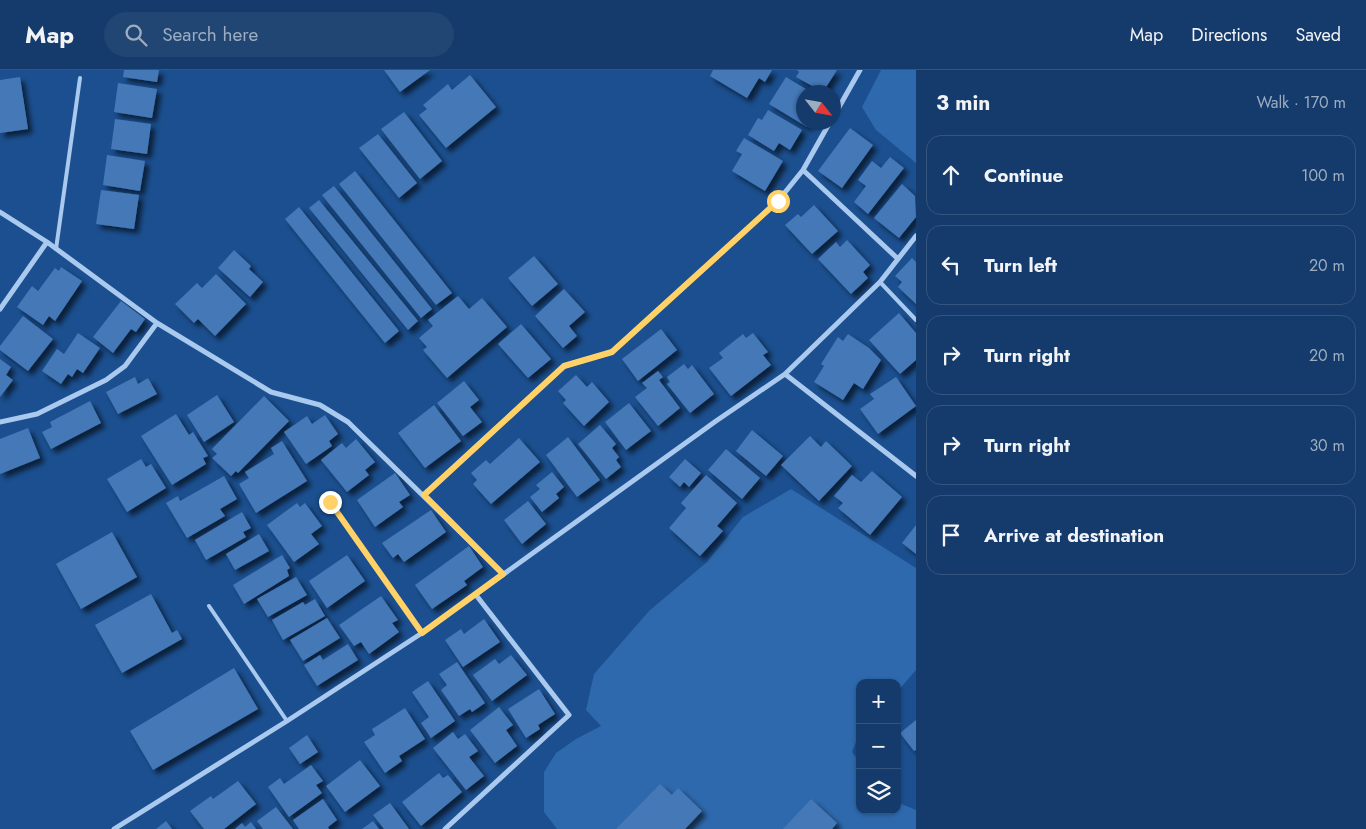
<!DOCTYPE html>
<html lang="en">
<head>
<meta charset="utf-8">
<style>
  body { margin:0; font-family:Jost,sans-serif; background:#214673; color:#f1f3f6 }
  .controls { position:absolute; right:15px; bottom:15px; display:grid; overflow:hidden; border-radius:10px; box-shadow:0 1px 4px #0004 }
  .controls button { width:45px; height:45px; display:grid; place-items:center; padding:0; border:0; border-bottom:1px solid #33557e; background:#143b6b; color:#f1f3f6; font:25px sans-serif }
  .compass { position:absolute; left:796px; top:15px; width:45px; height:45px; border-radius:50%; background:#143b6b; box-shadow:0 1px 4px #0004; rotate:121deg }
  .stop { position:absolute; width:15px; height:15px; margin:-11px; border:4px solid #ffd166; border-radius:50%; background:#fff }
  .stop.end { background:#ffd166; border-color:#fff; box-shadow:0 1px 5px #0008 }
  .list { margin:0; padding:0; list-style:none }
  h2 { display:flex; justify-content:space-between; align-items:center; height:65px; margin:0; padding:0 20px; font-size:21px }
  h2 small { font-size:16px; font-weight:400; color:#9dadc1 }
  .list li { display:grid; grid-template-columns:32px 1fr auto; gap:15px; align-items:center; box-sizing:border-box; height:80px; margin:0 10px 10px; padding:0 10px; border:1px solid #33557e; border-radius:15px }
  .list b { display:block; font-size:19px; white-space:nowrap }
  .list em { font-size:16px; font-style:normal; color:#9dadc1 }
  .icon { flex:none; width:28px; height:28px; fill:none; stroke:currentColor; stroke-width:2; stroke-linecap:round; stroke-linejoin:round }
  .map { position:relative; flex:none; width:916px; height:759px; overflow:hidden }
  header { display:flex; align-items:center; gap:30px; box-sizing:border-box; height:70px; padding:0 25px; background:#143b6b; border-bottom:1px solid #33557e }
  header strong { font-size:24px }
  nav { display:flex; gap:28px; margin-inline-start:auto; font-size:18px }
  .search { width:350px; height:45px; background:#214673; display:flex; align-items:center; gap:12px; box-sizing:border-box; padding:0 18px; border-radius:28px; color:#9dadc1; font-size:19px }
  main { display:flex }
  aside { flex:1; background:#143b6b }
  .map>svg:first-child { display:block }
</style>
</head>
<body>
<header>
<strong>Map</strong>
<div class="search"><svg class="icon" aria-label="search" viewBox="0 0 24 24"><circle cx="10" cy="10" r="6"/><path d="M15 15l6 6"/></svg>Search here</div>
<nav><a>Map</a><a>Directions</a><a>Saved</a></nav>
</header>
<main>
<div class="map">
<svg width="916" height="759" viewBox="0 0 916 759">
  <defs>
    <filter id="shadow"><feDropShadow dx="4.5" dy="4.5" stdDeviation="2.5" flood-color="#0009"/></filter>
  </defs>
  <rect width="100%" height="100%" fill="#1b4f8f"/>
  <path fill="#2e69ad" d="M 881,0 L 916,0 L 916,93 L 876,60 L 862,37 Z
    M 791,419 L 916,498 L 916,600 L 897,622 L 897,613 L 860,613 L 860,662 L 852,682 L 860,693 L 860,740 L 897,740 L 897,732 L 916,740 L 916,759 L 557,759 L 544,742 L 544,702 L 556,683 L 576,669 L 601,656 L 586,640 L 594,604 L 649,541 L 707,492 L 743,447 Z"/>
  <path fill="#4478b7" filter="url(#shadow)" d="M 124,0 L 159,0 L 157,12 L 123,7 Z
    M 384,0 L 430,0 L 400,22 Z
    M 713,0 L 772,0 L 765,12 L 759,8 L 747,28 L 710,6 Z
    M 797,0 L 837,0 L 823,22 L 796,7 L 799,2 Z
    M 470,5 L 496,37 L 446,78 L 419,45 L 427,39 L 423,35 L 448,14 L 452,20 Z
    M 20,7 L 28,59 L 0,63 L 0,10 Z
    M 786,7 L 809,21 L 804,22 L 804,52 L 810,52 L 807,57 L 769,34 Z
    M 118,13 L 157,19 L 152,48 L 114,42 Z
    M 768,40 L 802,60 L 790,80 L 779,73 L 774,81 L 748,65 L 758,48 L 762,50 Z
    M 404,42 L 442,91 L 420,109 L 381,59 Z
    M 115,49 L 151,54 L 147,84 L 111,79 Z
    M 850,58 L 873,75 L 842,118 L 818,101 Z
    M 378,64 L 417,113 L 399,128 L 359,78 Z
    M 744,68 L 783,91 L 765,121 L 732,101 L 742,84 L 736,81 Z
    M 107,85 L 145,91 L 140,121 L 103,115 Z
    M 890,87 L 904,98 L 868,144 L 854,132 L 866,116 L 858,110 L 872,91 L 881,98 Z
    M 355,101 L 452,223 L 436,235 L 339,114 Z
    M 902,114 L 915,126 L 916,147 L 899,168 L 874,148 Z
    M 334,116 L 432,239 L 421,248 L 322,125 Z
    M 101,120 L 139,125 L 134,159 L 96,154 Z
    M 319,130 L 418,251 L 408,260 L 309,138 Z
    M 814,135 L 838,161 L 812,184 L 785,155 L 798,144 L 801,147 Z
    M 299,137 L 399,261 L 385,273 L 285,149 Z
    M 847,170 L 870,195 L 863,202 L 868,208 L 851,224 L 818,189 L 836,172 L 840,177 Z
    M 234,180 L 251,196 L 249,199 L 263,212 L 250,227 L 218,198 Z
    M 534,186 L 558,214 L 532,236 L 508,208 Z
    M 912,188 L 916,192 L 916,234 L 898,217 L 902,212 L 895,206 Z
    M 61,197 L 82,211 L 55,251 L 49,246 L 43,255 L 17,237 L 32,216 L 38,221 L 55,198 L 59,201 Z
    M 216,204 L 246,234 L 215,266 L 198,249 L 194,253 L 175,234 L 197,213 L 202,218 Z
    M 564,219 L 585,242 L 569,256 L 577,266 L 563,278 L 535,246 Z
    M 458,226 L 469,239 L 482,228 L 507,257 L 447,308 L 423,280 L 427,277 L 419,268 L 433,256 L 428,250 Z
    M 121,231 L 145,249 L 136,262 L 131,259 L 113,283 L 93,267 Z
    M 899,243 L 916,263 L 916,290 L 900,304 L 869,270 Z
    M 23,246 L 53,269 L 28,301 L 0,280 L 0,276 Z
    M 521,254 L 551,289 L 528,308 L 498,274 Z
    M 661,259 L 677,280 L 638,311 L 622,289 Z
    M 78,263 L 100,278 L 83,303 L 77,299 L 72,307 L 68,304 L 61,314 L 42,301 L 57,279 L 64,284 Z
    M 753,263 L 768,282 L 763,285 L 771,295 L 731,326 L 709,298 L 723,288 L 719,283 L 743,264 L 746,268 Z
    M 848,264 L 869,278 L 881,290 L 863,319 L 854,313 L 843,330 L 814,312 L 824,296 L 821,294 L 838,267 L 843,271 Z
    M 0,289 L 11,297 L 6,305 L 13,310 L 0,327 Z
    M 684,294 L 688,299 L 692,295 L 714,324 L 690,343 L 667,314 L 670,312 L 667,307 Z
    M 658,301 L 663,307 L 659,310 L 680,338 L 658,356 L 635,327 L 647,318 L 642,313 Z
    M 576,305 L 587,317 L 592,312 L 609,332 L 584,356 L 563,333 L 566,330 L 558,321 Z
    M 135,307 L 138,314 L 148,308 L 157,324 L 118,344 L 106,322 Z
    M 896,307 L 916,336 L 878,364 L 860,339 L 874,329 L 870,324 Z
    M 464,311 L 479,330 L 470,337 L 482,352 L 463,366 L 437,333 Z
    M 217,325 L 234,352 L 204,372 L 187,345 Z
    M 264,326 L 289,351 L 238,403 L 236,401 L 231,406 L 212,388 L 217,384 L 212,379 Z
    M 90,331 L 101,353 L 51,379 L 42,362 L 52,357 L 50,352 Z
    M 629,333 L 651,361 L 626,380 L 605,352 Z
    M 434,335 L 461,371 L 425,398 L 398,363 Z
    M 176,344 L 189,365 L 193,362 L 208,386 L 203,388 L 206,394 L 172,415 L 141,366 Z
    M 325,345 L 338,364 L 329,371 L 332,376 L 306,394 L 284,362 L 307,346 L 312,354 Z
    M 600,355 L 616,374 L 612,378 L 619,387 L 616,390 L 621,397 L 606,409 L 578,374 Z
    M 28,358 L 40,388 L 0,404 L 0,369 Z
    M 752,360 L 783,386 L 766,406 L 736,381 Z
    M 810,366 L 821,377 L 826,371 L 852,396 L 819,431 L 781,395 Z
    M 568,367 L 600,410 L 577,427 L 546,385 Z
    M 519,368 L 540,392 L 491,434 L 473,414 L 477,410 L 471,403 L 486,390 L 490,394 Z
    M 356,369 L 375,392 L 365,400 L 369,405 L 347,422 L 321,390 L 342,373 L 346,378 Z
    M 282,371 L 307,411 L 256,443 L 239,414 L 249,408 L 245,402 L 274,384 L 271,378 Z
    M 726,379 L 760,408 L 742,429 L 708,400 Z
    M 141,389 L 146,397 L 151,394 L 166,418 L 127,442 L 107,409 Z
    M 685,389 L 701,403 L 689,417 L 684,412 L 680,417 L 669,407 Z
    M 872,401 L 902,427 L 870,465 L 838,438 L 843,433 L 834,426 L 852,405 L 861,412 Z
    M 552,402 L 564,417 L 556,424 L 559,428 L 542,442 L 530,427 L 540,419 L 536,415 Z
    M 395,403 L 410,425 L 399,432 L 403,437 L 375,457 L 357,430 Z
    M 706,405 L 737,433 L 717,456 L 723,461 L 700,486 L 669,458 L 686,438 L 681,433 Z
    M 224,406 L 237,429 L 220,439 L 225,446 L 187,468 L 166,433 L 178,426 L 180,431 Z
    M 528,431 L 546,454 L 522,474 L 504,450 Z
    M 297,433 L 300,437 L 305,433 L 322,456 L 311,464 L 319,474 L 294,492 L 267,455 Z
    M 431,440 L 446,462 L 404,492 L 398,484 L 393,488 L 382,473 Z
    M 242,442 L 251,458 L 243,462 L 246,467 L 206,490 L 195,470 Z
    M 916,455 L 916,484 L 902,473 Z
    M 112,462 L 137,507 L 81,539 L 56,494 Z
    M 259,464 L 269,481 L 235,500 L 226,484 Z
    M 469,476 L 483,497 L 464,511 L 467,515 L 432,539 L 415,515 Z
    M 282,485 L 290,498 L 287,500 L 289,506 L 244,534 L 233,515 Z
    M 347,485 L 365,511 L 327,538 L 309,511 Z
    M 296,507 L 307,525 L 268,547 L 257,529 Z
    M 151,524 L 172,563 L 177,560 L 182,569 L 122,603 L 95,555 Z
    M 381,526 L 398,550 L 392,553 L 399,562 L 369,584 L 361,572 L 354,576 L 339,555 Z
    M 315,529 L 325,546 L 283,570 L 272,550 L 303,532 L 305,535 Z
    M 327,548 L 340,568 L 303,591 L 290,570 Z
    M 484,549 L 500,572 L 463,597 L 445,570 L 461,559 L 464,564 Z
    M 348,574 L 358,590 L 317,616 L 304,595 L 320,585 L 323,590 Z
    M 511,585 L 527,605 L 492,631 L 473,605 L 495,589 L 499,594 Z
    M 457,592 L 485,633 L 472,642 L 470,639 L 459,646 L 441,620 L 447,615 L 439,604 Z
    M 234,598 L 258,639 L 153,700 L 130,661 Z
    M 428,611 L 455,651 L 431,668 L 421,653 L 429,647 L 412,622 Z
    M 539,619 L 555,644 L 538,655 L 540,659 L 526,668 L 508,639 Z
    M 499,637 L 513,655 L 506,660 L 517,676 L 495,693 L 470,660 Z
    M 405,638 L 425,669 L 399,686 L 402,691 L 385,703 L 364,672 L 375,665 L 372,659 Z
    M 916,650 L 916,680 L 914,681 L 900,663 Z
    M 453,662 L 458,669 L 465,664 L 478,681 L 469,687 L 484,706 L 466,720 L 433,678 Z
    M 307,665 L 318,682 L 300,694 L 289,678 Z
    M 360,690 L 380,716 L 345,742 L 326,716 Z
    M 311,695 L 323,711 L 316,715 L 322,723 L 289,747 L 268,717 L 280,708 L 284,714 Z
    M 439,703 L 443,708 L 448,705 L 462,722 L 421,756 L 402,732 Z
    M 238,711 L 256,734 L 224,759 L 204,759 L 190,741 L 211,726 L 213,729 Z
    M 660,714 L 672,725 L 678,718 L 702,741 L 685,759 L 616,759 Z
    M 323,729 L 337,750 L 328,757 L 329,759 L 299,759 L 293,750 Z
    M 811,729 L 837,753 L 832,759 L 783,759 Z
    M 390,733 L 409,759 L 384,759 L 373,745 Z
    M 276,737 L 293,759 L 263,759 L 257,751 Z
    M 166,751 L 172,759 L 156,759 Z
    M 373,751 L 379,759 L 362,759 Z
    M 251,752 L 256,759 L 235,759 L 242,753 L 245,757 Z"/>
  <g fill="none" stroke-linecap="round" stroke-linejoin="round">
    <path stroke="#a9c9ee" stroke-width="4" d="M 56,179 L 80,8
      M 880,212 L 916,250
      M 330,432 L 422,563
      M 209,536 L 287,651"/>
    <path stroke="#a9c9ee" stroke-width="5" d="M 834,46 L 860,0
      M 803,100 L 897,188
      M 0,142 L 47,172 L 157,253 L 271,322 L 320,335 L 348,352 L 503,504
      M 0,239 L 47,172
      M 785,304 L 916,406
      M 0,352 L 37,344 L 106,310 L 125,296 L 157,253
      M 424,425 L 564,296 L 612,282 L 778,131 L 803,100 L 830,52
      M 114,759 L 287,651 L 422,563 L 716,351 L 785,304 L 880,212 L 916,166
      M 445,759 L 569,645 L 476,525"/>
  </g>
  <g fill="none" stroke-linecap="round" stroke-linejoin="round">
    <path stroke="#ffd166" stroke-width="6" d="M 330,432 L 422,563 L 503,504 L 424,425 L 564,296 L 612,282 L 778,131"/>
  </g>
</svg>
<div class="controls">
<button>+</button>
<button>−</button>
<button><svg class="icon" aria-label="layers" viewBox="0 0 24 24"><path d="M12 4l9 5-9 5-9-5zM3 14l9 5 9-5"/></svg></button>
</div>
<svg class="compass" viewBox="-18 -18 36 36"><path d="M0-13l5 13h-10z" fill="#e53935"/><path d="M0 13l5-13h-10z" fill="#9dadc1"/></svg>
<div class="stop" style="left:778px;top:131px"></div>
<div class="stop end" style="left:330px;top:432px"></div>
</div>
<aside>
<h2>3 min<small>Walk · 170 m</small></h2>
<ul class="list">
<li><svg class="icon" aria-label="ahead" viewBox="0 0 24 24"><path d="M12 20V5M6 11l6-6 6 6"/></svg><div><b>Continue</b></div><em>100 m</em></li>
<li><svg class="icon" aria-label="left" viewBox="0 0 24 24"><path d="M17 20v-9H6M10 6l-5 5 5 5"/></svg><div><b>Turn left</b></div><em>20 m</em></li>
<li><svg class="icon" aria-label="right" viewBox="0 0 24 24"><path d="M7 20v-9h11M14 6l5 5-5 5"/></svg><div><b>Turn right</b></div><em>20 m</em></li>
<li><svg class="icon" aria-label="right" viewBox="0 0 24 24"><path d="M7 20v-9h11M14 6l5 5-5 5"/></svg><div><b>Turn right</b></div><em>30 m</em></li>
<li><svg class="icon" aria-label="arrive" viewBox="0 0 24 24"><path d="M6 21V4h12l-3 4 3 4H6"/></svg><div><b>Arrive at destination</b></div></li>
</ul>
</aside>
</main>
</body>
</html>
